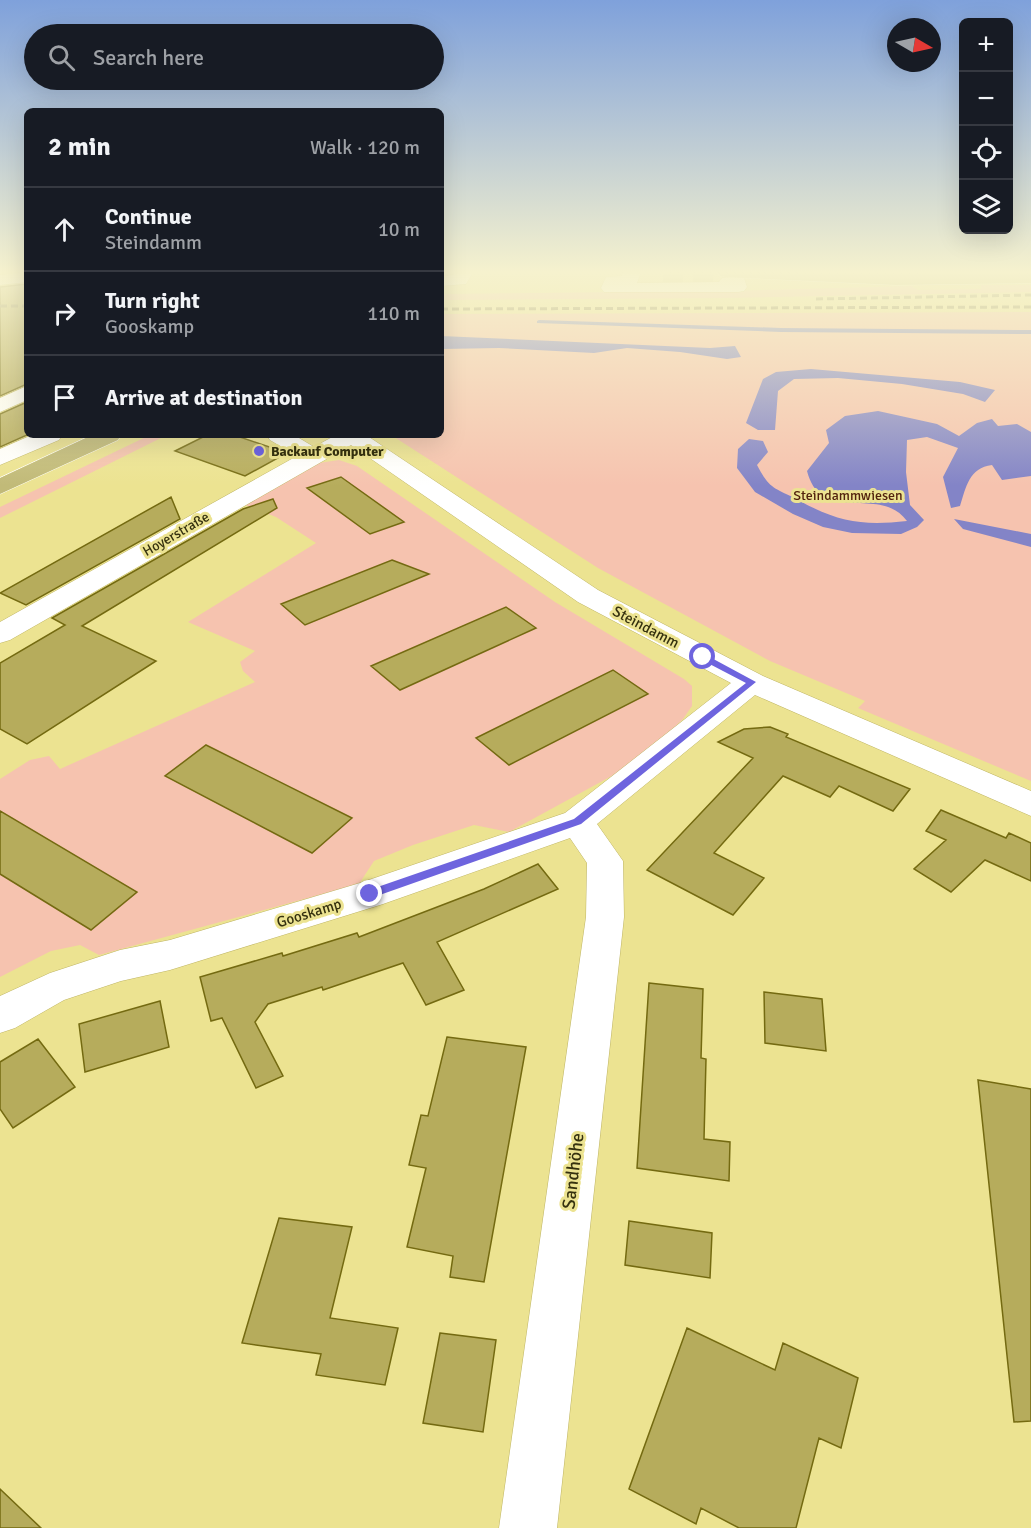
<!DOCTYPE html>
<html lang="en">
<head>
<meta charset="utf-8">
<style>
  body { margin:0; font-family:Signika,sans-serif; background:#20242c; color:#f1f3f6 }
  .controls { position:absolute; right:18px; top:18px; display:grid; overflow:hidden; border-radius:9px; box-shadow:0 6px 24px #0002 }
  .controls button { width:54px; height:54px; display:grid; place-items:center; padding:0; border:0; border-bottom:2px solid #363941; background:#171b24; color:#f1f3f6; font:30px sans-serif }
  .compass { position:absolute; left:887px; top:18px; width:54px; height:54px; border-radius:50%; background:#171b24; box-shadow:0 6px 24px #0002; rotate:99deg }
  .stop { position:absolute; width:18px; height:18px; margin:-14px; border:4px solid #6e64de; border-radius:50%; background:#fff }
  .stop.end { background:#6e64de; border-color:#fff; box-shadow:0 2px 6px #0008 }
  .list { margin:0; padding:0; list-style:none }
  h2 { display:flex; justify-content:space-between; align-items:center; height:78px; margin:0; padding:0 24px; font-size:26px }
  h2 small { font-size:20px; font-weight:400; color:#9ea1a6 }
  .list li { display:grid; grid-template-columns:39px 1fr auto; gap:18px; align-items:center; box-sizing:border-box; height:84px; padding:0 24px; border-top:2px solid #363941 }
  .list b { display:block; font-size:22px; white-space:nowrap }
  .list p { margin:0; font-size:20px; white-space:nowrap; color:#9ea1a6 }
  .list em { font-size:20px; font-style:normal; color:#9ea1a6 }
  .icon { flex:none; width:33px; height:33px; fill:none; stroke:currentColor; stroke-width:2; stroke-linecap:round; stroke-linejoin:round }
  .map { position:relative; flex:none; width:1031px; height:1528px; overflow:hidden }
  .search { position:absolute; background:#171b24; box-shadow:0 6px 24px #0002; left:24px; top:24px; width:420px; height:66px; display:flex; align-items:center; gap:15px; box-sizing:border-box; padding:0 21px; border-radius:33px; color:#9ea1a6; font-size:22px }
  .panel { position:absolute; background:#171b24; box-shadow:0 6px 24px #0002; left:24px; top:108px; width:420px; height:330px; border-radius:9px }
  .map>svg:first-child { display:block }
</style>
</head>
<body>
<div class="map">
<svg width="1031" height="1528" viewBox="0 0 1031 1528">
  <rect width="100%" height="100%" fill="#ece391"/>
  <path fill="#f6c3af" d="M 981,285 L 1031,285 L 1031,292 L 725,298 L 441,300 L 441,294 L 722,291 L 911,286 L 918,290 L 981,289 Z
    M 1031,312 L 1031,781 L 858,708 L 865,701 L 770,661 L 598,568 L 391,435 L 441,435 L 441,314 Z
    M 150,435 L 167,435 L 0,518 L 0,507 Z
    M 339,460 L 357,466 L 555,602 L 684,679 L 692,686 L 692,706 L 683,719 L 641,760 L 509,832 L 474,825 L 413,845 L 374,861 L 359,884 L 99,955 L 80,945 L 51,951 L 0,977 L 0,779 L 30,760 L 49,756 L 60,769 L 255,682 L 243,671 L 240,662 L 255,651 L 188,622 L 316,543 L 276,517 L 245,505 L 319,463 Z"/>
  <path fill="#8384c7" d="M 441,336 L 710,348 L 735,346 L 741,357 L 727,359 L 680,352 L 627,348 L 594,353 L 499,348 L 441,349 Z
    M 811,369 L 960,382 L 995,390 L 985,402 L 963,394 L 902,384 L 838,378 L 794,379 L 778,391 L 775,430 L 758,430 L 746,423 L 763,379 L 776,372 Z
    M 878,411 L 937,424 L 959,436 L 977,423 L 992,419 L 998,426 L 1017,424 L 1031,432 L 1031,476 L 1002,480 L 992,465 C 969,468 966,487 960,506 L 951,508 L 943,477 L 958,448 L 927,437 L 907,440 L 906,472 L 910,505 L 924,520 L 917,527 L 901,534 L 852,533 L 823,527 L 793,514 L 755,492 L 737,468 L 738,449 L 749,439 L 763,441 L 768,452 L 757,465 C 770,490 774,487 798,500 C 838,522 862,526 907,521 C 880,484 821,526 807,471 L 829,443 L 826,430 L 845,416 Z
    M 954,519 L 1031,534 L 1031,547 L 963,529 Z"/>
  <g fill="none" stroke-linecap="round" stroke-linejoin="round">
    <path fill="#8384c7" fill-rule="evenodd" d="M 539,320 L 781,328 L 1031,330 L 1031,334 L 781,332 L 537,323 L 537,321 Z"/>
  </g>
  <path fill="#b6ac5c" stroke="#746a11" stroke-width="1.5" d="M 27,284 L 27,384 L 0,396 L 0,287 Z
    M 27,402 L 27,435 L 0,447 L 0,414 Z
    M 207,435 L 234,435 L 287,453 L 245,476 L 175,451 Z
    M 341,477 L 404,522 L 370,534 L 307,488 Z
    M 171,497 L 180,519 L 26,605 L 0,593 Z
    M 273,499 L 277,508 L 82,626 L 156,661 L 27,744 L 0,729 L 0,663 L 65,625 L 52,618 L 243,509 Z
    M 392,560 L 429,574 L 305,625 L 281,604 Z
    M 506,607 L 536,628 L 400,690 L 371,666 Z
    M 613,670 L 648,694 L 509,765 L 476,738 Z
    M 770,727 L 788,734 L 786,737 L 910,789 L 893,811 L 839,786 L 830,797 L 783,776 L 714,853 L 764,878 L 733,915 L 647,870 L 753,758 L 718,742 L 744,729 Z
    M 206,745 L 352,818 L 312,853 L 165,776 Z
    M 941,810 L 1006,838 L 1009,833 L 1031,843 L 1031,881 L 985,860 L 951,892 L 914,869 L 946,840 L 926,831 Z
    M 0,811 L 137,892 L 91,930 L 0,874 Z
    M 538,864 L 558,889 L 437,942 L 464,990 L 426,1005 L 403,963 L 323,990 L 322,987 L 268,1004 L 255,1022 L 283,1076 L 256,1088 L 222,1018 L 211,1021 L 200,977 L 282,953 L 283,956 L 357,933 L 359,937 L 484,889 Z
    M 649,983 L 703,989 L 701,1058 L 706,1059 L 704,1139 L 730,1142 L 729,1181 L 637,1168 Z
    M 764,992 L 822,999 L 826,1051 L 765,1043 Z
    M 160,1001 L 169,1047 L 85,1072 L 79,1024 Z
    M 447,1037 L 526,1047 L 484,1282 L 450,1277 L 453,1256 L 407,1247 L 426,1168 L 409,1165 L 421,1115 L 428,1116 Z
    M 38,1039 L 75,1087 L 13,1128 L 0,1109 L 0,1062 Z
    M 978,1080 L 1031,1089 L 1031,1421 L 1014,1422 Z
    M 279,1218 L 352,1227 L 330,1318 L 398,1328 L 385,1385 L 316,1375 L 321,1354 L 242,1343 Z
    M 629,1221 L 712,1233 L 710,1278 L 625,1265 Z
    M 687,1328 L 775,1370 L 783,1343 L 858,1378 L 841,1448 L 819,1438 L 796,1528 L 739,1528 L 701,1508 L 696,1524 L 629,1489 Z
    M 440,1333 L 496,1340 L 483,1432 L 423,1423 Z
    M 0,1489 L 41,1528 L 0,1528 Z"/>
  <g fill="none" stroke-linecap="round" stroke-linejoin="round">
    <path stroke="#c7bf77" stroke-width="20" stroke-dasharray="20 10" stroke-linecap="butt" d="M 663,278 L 728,282"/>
    <g stroke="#bfb565" stroke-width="1">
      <path id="minor" d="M 27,272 L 27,282 L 0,285 L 0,275 Z
        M 455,272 L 473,272 L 466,284 L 441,286 L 441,276 L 454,275 Z
        M 623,272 L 641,272 L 637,283 L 719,282 L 722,278 L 744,278 L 747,287 L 744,291 L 738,292 L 604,292 L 601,288 L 606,277 L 622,276 Z
        M 27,386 L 27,400 L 0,412 L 0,398 Z
        M 32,435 L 62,435 L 59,440 L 0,465 L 0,449 Z
        M 267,435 L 294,435 L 314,447 L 336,435 L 366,435 L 598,590 L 763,676 L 1031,791 L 1031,816 L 755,695 L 597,824 L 623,861 L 624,917 L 557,1528 L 499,1528 L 586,917 L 587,863 L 570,838 L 383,904 L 170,970 L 121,981 L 64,1000 L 15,1028 L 0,1033 L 0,996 L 50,973 L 120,950 L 170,940 L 360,883 L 565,813 L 731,683 L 578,602 L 351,445 L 10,640 L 0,643 L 0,622 L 297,456 L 270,440 Z"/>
    </g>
    <g stroke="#fff" stroke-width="1">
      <path id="major" d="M 717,272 C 822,272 926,274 1031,273 L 1031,283 L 896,285 L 726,277 L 720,276 Z
        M 92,435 L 121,435 L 118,440 L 0,494 L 0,478 Z"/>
    </g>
    <use href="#minor" fill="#fff" fill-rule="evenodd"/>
    <use href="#major" fill="#c1ba78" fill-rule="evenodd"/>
    <path stroke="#827b45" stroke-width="3" stroke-dasharray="7 4" stroke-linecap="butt" d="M 816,299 L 1031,295
      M 0,306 L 27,306
      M 441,309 L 1031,307"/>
  </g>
  <linearGradient id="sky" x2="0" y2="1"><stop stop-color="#7fa1db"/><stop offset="0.56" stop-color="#f6f2ce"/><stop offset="1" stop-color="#f6f2ce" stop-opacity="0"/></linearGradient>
  <rect width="1031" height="486" fill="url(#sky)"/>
  <path fill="#6e64de" d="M 700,655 L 706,655 L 756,682 L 581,824 L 374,897 L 366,897 L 366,891 L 574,819 L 746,683 L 700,659 Z"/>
  <circle fill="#6e64de" stroke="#ece391" stroke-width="2" cx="259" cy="451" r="6"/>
  <g text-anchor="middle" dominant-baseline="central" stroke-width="6" stroke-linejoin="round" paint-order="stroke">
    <g font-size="14" font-weight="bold" fill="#35310f" stroke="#ece391" text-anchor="start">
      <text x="271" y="451">Backauf Computer</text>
    </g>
    <g font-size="14" fill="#52230e" stroke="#ece391">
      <text x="848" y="495">Steindammwiesen</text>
    </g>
    <g font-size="14" fill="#35310f" stroke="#ece391">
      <text transform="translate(176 534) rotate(-30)">Hoyerstraße</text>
    </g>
    <g font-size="15" fill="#35310f" stroke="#ece391">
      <text transform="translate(646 627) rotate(28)">Steindamm</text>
      <text transform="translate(309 913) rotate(-17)">Gooskamp</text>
    </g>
    <g font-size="18" fill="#35310f" stroke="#ece391">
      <text transform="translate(573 1171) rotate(-83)">Sandhöhe</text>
    </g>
  </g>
</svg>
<div class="controls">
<button>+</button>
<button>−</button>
<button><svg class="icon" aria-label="locate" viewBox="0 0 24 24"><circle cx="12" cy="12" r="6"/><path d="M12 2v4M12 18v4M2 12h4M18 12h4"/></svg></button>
<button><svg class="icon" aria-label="layers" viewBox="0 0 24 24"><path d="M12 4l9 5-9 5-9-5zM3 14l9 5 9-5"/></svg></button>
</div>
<svg class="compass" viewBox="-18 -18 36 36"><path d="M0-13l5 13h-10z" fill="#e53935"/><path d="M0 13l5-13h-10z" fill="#9ea1a6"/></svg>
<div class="stop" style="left:703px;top:657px"></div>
<div class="stop end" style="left:370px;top:894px"></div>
<div class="search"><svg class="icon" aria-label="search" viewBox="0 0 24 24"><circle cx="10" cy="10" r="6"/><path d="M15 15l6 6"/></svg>Search here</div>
<section class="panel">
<h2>2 min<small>Walk · 120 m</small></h2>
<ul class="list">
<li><svg class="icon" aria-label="ahead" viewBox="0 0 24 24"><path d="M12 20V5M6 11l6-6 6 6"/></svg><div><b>Continue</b><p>Steindamm</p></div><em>10 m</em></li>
<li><svg class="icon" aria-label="right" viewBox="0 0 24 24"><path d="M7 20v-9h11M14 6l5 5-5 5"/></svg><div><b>Turn right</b><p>Gooskamp</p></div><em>110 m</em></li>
<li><svg class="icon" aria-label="arrive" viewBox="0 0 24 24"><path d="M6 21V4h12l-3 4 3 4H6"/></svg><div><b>Arrive at destination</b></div></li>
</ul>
</section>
</div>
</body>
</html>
